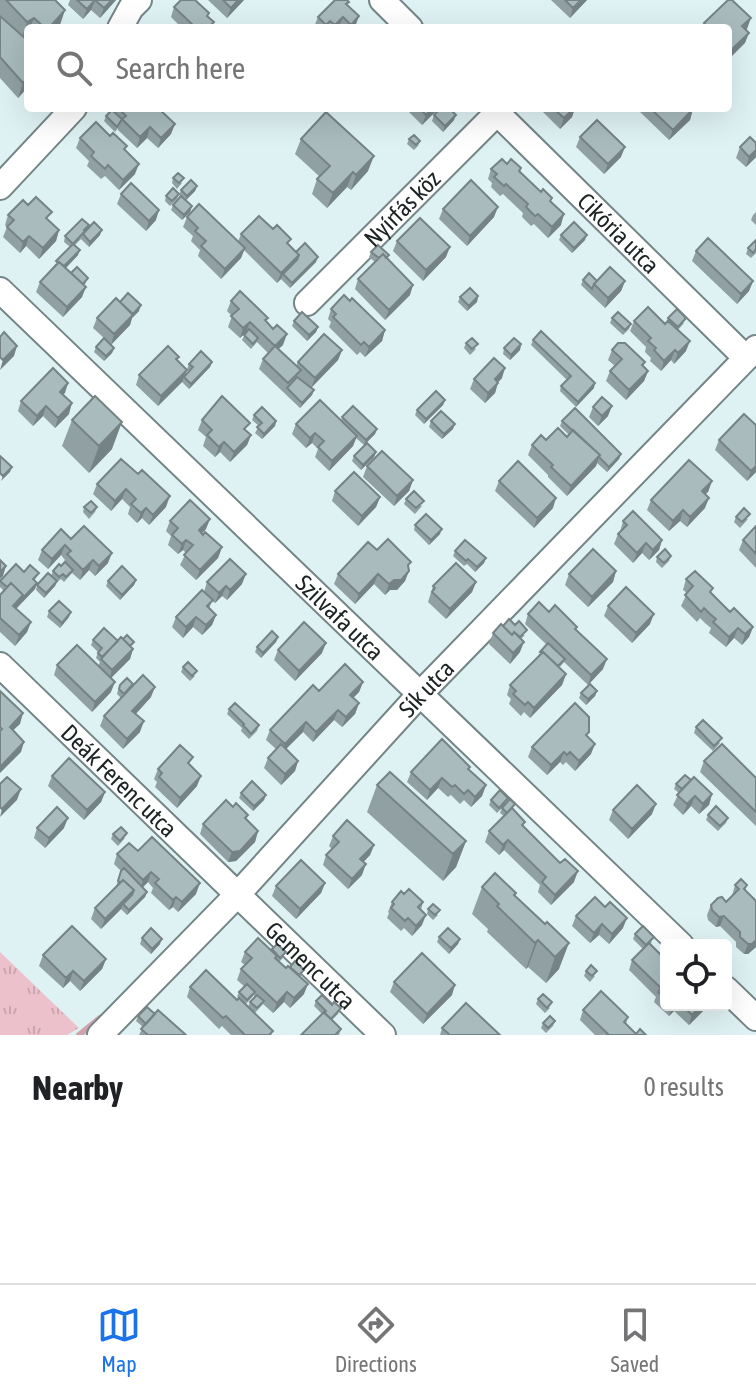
<!DOCTYPE html>
<html lang="en">
<head>
<meta charset="utf-8">
<style>
  body { margin:0; font-family:"Asap Condensed",sans-serif; background:#f2f2f2; color:#202124 }
  .controls { position:absolute; right:24px; bottom:24px; display:grid; overflow:hidden; border-radius:8px; box-shadow:0 8px 32px #0002 }
  .controls button { width:72px; height:72px; display:grid; place-items:center; padding:0; border:0; border-bottom:2px solid #e0e0e0; background:#fff; color:#202124; font:40px sans-serif }
  .list { margin:0; padding:0; list-style:none }
  h2 { display:flex; justify-content:space-between; align-items:center; height:104px; margin:0; padding:0 32px; font-size:34px }
  h2 small { font-size:26px; font-weight:400; color:#757577 }
  .icon { flex:none; width:44px; height:44px; fill:none; stroke:currentColor; stroke-width:2; stroke-linecap:round; stroke-linejoin:round }
  .map { position:relative; flex:none; width:756px; height:1035px; overflow:hidden }
  .search { position:absolute; background:#fff; box-shadow:0 8px 32px #0002; left:24px; right:24px; top:24px; height:88px; display:flex; align-items:center; gap:20px; box-sizing:border-box; padding:0 28px; border-radius:8px; color:#757577; font-size:30px }
  .sheet { height:248px; background:#fff }
  nav { display:flex; justify-content:space-around; align-items:center; box-sizing:border-box; height:112px; border-top:2px solid #e0e0e0; background:#fff; font-size:22px; color:#757577 }
  nav a { display:grid; justify-items:center; gap:4px }
  nav .on { color:#1a73e8 }
  .map>svg:first-child { display:block }
</style>
</head>
<body>
<div class="map">
<svg width="756" height="1035" viewBox="0 0 756 1035">
  <defs>
    <pattern id="grass-tufts" width="24" height="20" patternUnits="userSpaceOnUse" patternTransform="scale(2)"><rect width="24" height="20" fill="#edc1cb"/><path d="M3 7l-1-3M5 7V3M7 7l1-3M15 17l-1-3M17 17v-4M19 17l1-3" fill="none" stroke="#cba6ae"/></pattern>
  </defs>
  <rect width="100%" height="100%" fill="#dff2f3"/>
  <path fill="url(#grass-tufts)" d="M 0,952 L 79,1028 L 67,1035 L 0,1035 Z"/>
  <g fill="none" stroke-linecap="round" stroke-linejoin="round">
    <path stroke="#cfa2ad" stroke-width="6" d="M 79,1035 L 100,1018"/>
    <g stroke="#748587" stroke-width="28">
      <g id="minor">
        <path d="M 382,0 L 410,28"/>
        <path d="M 120,28 L 131,8 L 139,0"/>
        <path id="s1" d="M 492,108 L 746,358"/>
        <path d="M 0,187 L 74,108"/>
        <path id="s2" d="M 0,290 L 681,945"/>
        <path id="s3" d="M 307,303 L 497,113"/>
        <path id="s4" d="M 0,665 L 383,1035"/>
        <path d="M 726,989 L 756,1018"/>
        <path id="s5" d="M 100,1035 L 238,894 L 420,694 L 756,348"/>
      </g>
    </g>
    <use href="#minor" stroke="#fff" stroke-width="24"/>
  </g>
  <path fill="#91a1a3" fill-rule="evenodd" d="M 0,0 L 55,0 L 60,25 L 57,28 L 28,28 L 28,33 L 22,36 L 28,41 L 28,87 L 18,98 L 0,78 L 0,16 L 12,26 L 0,15 Z
    M 70,0 L 116,0 L 100,18 L 91,10 L 83,19 L 68,5 Z
    M 208,0 L 244,0 L 227,18 Z
    M 551,0 L 587,0 L 570,18 Z
    M 348,5 L 355,27 L 354,28 L 314,27 L 318,17 Z
    M 174,7 L 208,16 L 214,22 L 212,26 L 215,28 L 182,28 L 171,17 Z
    M 108,108 L 158,108 L 171,134 L 158,148 L 147,138 L 137,148 L 118,130 L 118,128 L 115,132 L 104,121 L 106,116 L 109,113 L 107,111 Z
    M 407,108 L 439,108 L 422,125 L 407,110 Z
    M 539,108 L 575,108 L 572,117 L 560,129 Z
    M 636,108 L 692,108 L 693,109 L 690,120 L 669,140 Z
    M 434,115 L 454,120 L 443,132 L 432,121 Z
    M 580,137 L 621,157 L 604,174 L 576,147 Z
    M 80,138 L 126,151 L 135,174 L 119,190 L 105,176 L 101,179 L 87,166 L 89,161 L 76,148 Z
    M 301,139 L 368,171 L 351,190 L 347,187 L 327,208 L 312,194 L 317,179 L 320,177 L 295,154 Z
    M 409,139 L 420,141 L 418,146 L 414,150 L 407,144 Z
    M 740,147 L 756,157 L 746,167 L 736,158 Z
    M 507,164 L 521,168 L 520,172 L 551,202 L 561,225 L 548,238 L 534,224 L 531,226 L 522,217 L 523,213 L 503,194 L 500,196 L 491,187 L 492,183 L 488,179 L 491,169 Z
    M 173,178 L 182,183 L 177,189 L 172,183 Z
    M 197,186 L 195,191 L 186,200 L 192,206 L 190,212 L 182,220 L 171,210 L 173,205 L 181,196 L 179,195 L 181,190 Z
    M 121,194 L 156,220 L 146,231 L 117,204 Z
    M 179,194 L 177,199 L 170,206 L 165,201 L 166,196 Z
    M 443,209 L 494,217 L 467,246 L 439,219 Z
    M 756,212 L 756,225 L 751,220 L 753,215 Z
    M 8,215 L 49,221 L 59,230 L 56,241 L 39,259 L 26,246 L 20,253 L 3,237 L 7,227 L 5,225 Z
    M 187,217 L 238,242 L 241,234 L 289,245 L 296,252 L 316,262 L 290,288 L 281,279 L 277,283 L 244,250 L 241,258 L 221,279 L 198,256 L 200,250 L 191,241 L 193,236 L 183,227 Z
    M 89,225 L 88,229 L 100,235 L 89,247 L 81,239 L 75,245 L 78,255 L 66,268 L 86,283 L 84,286 L 82,297 L 63,317 L 36,292 L 40,282 L 70,247 L 64,242 L 65,236 Z
    M 561,235 L 585,240 L 572,253 L 559,240 Z
    M 756,240 L 756,253 L 751,258 L 746,254 L 748,248 Z
    M 397,241 L 446,257 L 423,281 L 393,251 Z
    M 696,251 L 753,281 L 749,291 L 737,304 L 692,261 Z
    M 371,252 L 388,260 L 410,295 L 385,320 L 355,289 L 358,279 L 375,262 L 369,257 Z
    M 583,280 L 597,281 L 625,281 L 621,291 L 605,308 L 581,285 Z
    M 478,296 L 477,302 L 467,311 L 458,302 L 460,297 Z
    M 231,301 L 266,322 L 283,345 L 278,349 L 296,366 L 298,362 L 342,350 L 338,360 L 311,388 L 314,390 L 312,395 L 300,408 L 259,369 L 263,359 L 268,353 L 257,342 L 251,349 L 242,340 L 246,332 L 240,338 L 228,327 L 232,316 L 227,311 Z
    M 350,301 L 385,330 L 382,341 L 365,357 L 360,352 L 357,355 L 329,327 L 331,322 L 328,319 L 331,309 Z
    M 120,302 L 139,311 L 132,318 L 130,325 L 111,344 L 114,348 L 112,353 L 104,361 L 94,352 L 96,347 L 104,338 L 93,328 L 97,318 Z
    M 612,318 L 631,324 L 629,329 L 623,335 L 610,323 Z
    M 668,318 L 684,323 L 678,330 L 686,351 L 674,364 L 671,360 L 661,371 L 650,361 L 651,358 L 645,352 L 646,347 L 630,331 L 634,321 L 665,324 Z
    M 294,321 L 318,327 L 316,332 L 307,341 L 292,326 Z
    M 533,340 L 594,388 L 576,407 L 560,391 L 561,386 L 567,380 L 531,345 Z
    M 466,343 L 476,349 L 470,355 L 464,348 Z
    M 521,344 L 520,350 L 510,360 L 503,354 L 504,348 Z
    M 612,350 L 645,362 L 643,367 L 648,371 L 644,381 L 626,400 L 606,381 L 610,371 L 615,366 L 608,360 Z
    M 179,357 L 177,361 L 187,370 L 185,375 L 189,371 L 187,369 L 189,364 L 212,362 L 210,367 L 189,389 L 182,382 L 158,406 L 136,385 L 139,375 Z
    M 502,378 L 498,382 L 495,393 L 485,403 L 470,389 L 474,379 Z
    M 68,383 L 63,395 L 69,414 L 55,428 L 43,416 L 33,426 L 18,411 L 21,401 Z
    M 445,400 L 443,405 L 424,424 L 415,415 L 417,410 Z
    M 593,407 L 608,416 L 598,426 L 589,417 Z
    M 254,415 L 276,421 L 275,426 L 262,439 L 255,433 L 259,426 L 252,420 Z
    M 342,417 L 377,429 L 375,434 L 364,445 L 356,438 L 353,446 L 329,471 L 315,457 L 318,449 L 312,443 L 306,448 L 292,434 L 296,424 L 341,421 Z
    M 72,420 L 112,449 L 89,473 L 62,446 Z
    M 202,420 L 247,431 L 251,435 L 247,445 L 230,462 L 220,452 L 215,457 L 203,446 L 206,437 L 198,430 Z
    M 431,421 L 453,429 L 442,439 L 429,427 Z
    M 562,421 L 621,454 L 619,459 L 607,472 L 597,463 L 596,466 L 567,496 L 548,477 L 548,475 L 528,455 L 532,445 L 546,440 L 567,437 L 569,435 L 560,426 Z
    M 719,440 L 756,472 L 747,481 L 715,450 Z
    M 376,452 L 374,457 L 361,470 L 352,461 L 354,456 Z
    M 121,459 L 166,507 L 149,525 L 142,518 L 137,523 L 128,514 L 130,507 L 122,499 L 111,511 L 93,494 L 97,484 Z
    M 367,466 L 413,480 L 409,491 L 394,506 L 363,477 Z
    M 499,481 L 553,508 L 534,528 L 495,491 Z
    M 712,481 L 708,492 L 705,494 L 705,508 L 687,527 L 680,521 L 669,531 L 647,510 L 651,500 Z
    M 335,491 L 380,497 L 376,507 L 358,526 L 332,501 Z
    M 406,499 L 422,506 L 415,514 L 404,504 Z
    M 84,507 L 97,507 L 95,512 L 89,519 L 83,512 Z
    M 736,517 L 748,519 L 740,528 L 734,522 Z
    M 170,521 L 206,529 L 202,533 L 222,547 L 218,558 L 196,580 L 180,565 L 186,553 L 183,550 L 178,554 L 168,545 L 171,536 L 166,531 Z
    M 623,521 L 662,540 L 659,550 L 649,560 L 642,553 L 633,563 L 614,544 L 618,534 L 620,532 Z
    M 415,525 L 440,534 L 429,545 L 414,530 Z
    M 756,526 L 756,568 L 739,550 L 743,540 Z
    M 71,539 L 108,563 L 95,576 L 89,570 L 80,580 L 72,573 L 64,582 L 61,579 L 57,582 L 55,586 L 44,598 L 36,590 L 37,585 L 51,576 L 53,571 L 61,566 L 65,560 L 61,555 L 48,569 L 38,560 L 42,550 Z
    M 377,550 L 409,569 L 405,581 L 397,590 L 390,590 L 385,595 L 374,584 L 355,604 L 334,584 L 338,574 Z
    M 455,551 L 486,558 L 484,563 L 475,572 L 467,564 L 464,566 L 453,556 Z
    M 671,556 L 669,561 L 662,568 L 656,562 L 657,557 Z
    M 616,571 L 613,582 L 588,607 L 565,585 L 569,574 Z
    M 24,572 L 39,573 L 34,581 L 37,583 L 35,589 L 16,609 L 31,622 L 27,632 L 15,646 L 0,632 L 0,595 L 4,591 L 0,587 L 0,582 Z
    M 686,579 L 712,593 L 730,612 L 753,627 L 749,637 L 742,645 L 734,638 L 726,647 L 709,633 L 711,628 L 706,624 L 700,618 L 697,622 L 681,606 L 687,593 L 683,590 Z
    M 136,580 L 134,585 L 120,600 L 106,586 L 108,581 Z
    M 207,582 L 242,584 L 227,600 L 222,596 L 215,603 L 212,601 L 209,609 L 216,615 L 212,625 L 202,635 L 193,627 L 183,638 L 172,627 L 176,617 L 204,592 Z
    M 476,582 L 472,592 L 446,619 L 428,602 L 433,586 Z
    M 608,606 L 650,624 L 632,643 L 604,616 Z
    M 49,611 L 69,617 L 60,628 L 47,617 Z
    M 549,612 L 577,627 L 576,630 L 603,669 L 588,685 L 564,662 L 559,668 L 566,674 L 562,685 L 530,718 L 524,712 L 521,716 L 509,704 L 511,699 L 507,695 L 510,685 L 539,656 L 540,652 L 547,645 L 525,624 L 528,614 Z
    M 493,633 L 525,635 L 521,639 L 520,652 L 510,664 L 489,644 Z
    M 278,637 L 276,642 L 261,658 L 255,652 L 257,647 Z
    M 93,640 L 118,641 L 133,649 L 130,659 L 111,678 L 111,692 L 92,712 L 54,675 L 57,665 L 98,666 L 100,662 L 96,658 L 98,652 L 91,645 Z
    M 278,650 L 322,653 L 295,681 L 274,660 Z
    M 183,667 L 195,676 L 190,681 L 181,672 Z
    M 363,682 L 359,692 L 353,698 L 359,703 L 355,714 L 342,727 L 334,720 L 313,742 L 303,732 L 286,749 L 298,761 L 295,771 L 281,785 L 264,768 L 268,758 L 276,749 L 266,740 L 270,730 L 319,691 Z
    M 133,684 L 151,697 L 136,714 L 140,732 L 123,749 L 100,726 L 104,716 L 121,698 L 117,694 L 118,690 Z
    M 597,691 L 595,696 L 586,705 L 579,698 L 581,693 Z
    M 229,709 L 259,725 L 257,731 L 249,739 L 241,731 L 242,728 L 227,714 Z
    M 696,727 L 720,743 L 713,751 L 694,733 Z
    M 587,737 L 591,754 L 575,771 L 566,762 L 563,765 L 560,762 L 547,775 L 528,757 L 532,747 Z
    M 704,761 L 756,778 L 756,826 L 700,772 Z
    M 190,765 L 197,786 L 177,808 L 155,787 L 157,782 L 154,779 L 158,769 Z
    M 469,770 L 486,785 L 482,796 L 471,807 L 464,800 L 460,804 L 451,795 L 448,797 L 438,788 L 427,800 L 407,782 L 411,772 Z
    M 52,776 L 105,792 L 101,802 L 84,820 L 48,786 Z
    M 691,780 L 712,794 L 709,805 L 699,814 L 691,806 L 683,815 L 673,805 L 679,793 L 674,789 L 676,784 Z
    M 377,785 L 466,841 L 456,867 L 443,881 L 367,812 Z
    M 241,793 L 266,795 L 264,800 L 253,811 L 239,798 Z
    M 491,800 L 506,803 L 513,810 L 523,827 L 574,882 L 551,905 L 538,892 L 540,885 L 504,850 L 499,855 L 485,842 L 489,831 L 504,816 L 500,813 L 502,808 L 506,804 L 497,813 L 489,805 Z
    M 233,807 L 248,815 L 246,820 L 258,831 L 255,842 L 236,861 L 228,862 L 200,834 L 203,824 Z
    M 613,810 L 652,814 L 628,839 L 609,820 Z
    M 708,815 L 728,818 L 726,823 L 718,831 L 706,820 Z
    M 37,828 L 64,828 L 45,848 L 34,838 Z
    M 113,834 L 125,838 L 118,846 L 111,839 Z
    M 333,836 L 374,845 L 370,855 L 363,862 L 362,875 L 348,889 L 323,865 L 326,855 L 332,849 L 329,846 Z
    M 138,851 L 196,894 L 178,912 L 173,907 L 169,910 L 151,893 L 153,888 L 148,882 L 142,888 L 147,892 L 145,897 L 127,915 L 121,909 L 101,929 L 91,919 L 95,908 L 116,887 L 121,871 L 114,864 L 117,854 Z
    M 325,883 L 321,893 L 296,919 L 272,896 L 276,886 Z
    M 735,885 L 747,885 L 745,891 L 756,947 L 748,954 L 744,954 L 736,947 L 736,942 L 720,926 L 716,927 L 708,920 L 707,915 L 711,905 L 726,902 L 732,896 Z
    M 482,887 L 515,896 L 545,924 L 559,969 L 546,983 L 528,967 L 526,969 L 487,932 L 488,929 L 472,914 Z
    M 404,894 L 423,902 L 421,910 L 422,925 L 412,936 L 404,928 L 401,931 L 387,918 L 389,913 L 388,912 L 392,902 Z
    M 428,909 L 438,915 L 433,920 L 427,914 Z
    M 576,916 L 623,928 L 609,944 L 599,935 L 590,943 L 572,926 Z
    M 635,934 L 652,942 L 650,944 L 663,957 L 666,954 L 666,1005 L 706,1005 L 705,1009 L 689,1025 L 674,1011 L 669,1016 L 654,1002 L 656,997 L 629,970 L 632,960 L 643,949 L 633,939 Z
    M 439,937 L 460,939 L 458,944 L 449,954 L 437,942 Z
    M 142,938 L 160,944 L 151,954 L 140,944 Z
    M 271,950 L 284,957 L 279,962 L 286,968 L 290,967 L 304,970 L 300,977 L 304,994 L 290,1008 L 284,1002 L 273,1013 L 263,1004 L 255,1013 L 272,1035 L 231,1035 L 222,1026 L 219,1029 L 187,997 L 190,987 L 237,1000 L 239,998 L 237,997 L 239,992 L 245,987 L 237,980 L 241,969 L 245,965 L 241,962 L 245,952 ZM 254,995 L 255,997 L 250,1002 L 248,1007 L 246,1004 Z
    M 43,955 L 106,959 L 102,969 L 80,991 L 70,981 L 63,988 L 39,966 Z
    M 586,971 L 595,976 L 590,982 L 584,976 Z
    M 394,982 L 452,995 L 423,1024 L 390,992 Z
    M 538,999 L 550,1008 L 545,1013 L 536,1004 Z
    M 316,1001 L 339,1013 L 332,1020 L 341,1029 L 339,1035 L 301,1035 L 322,1014 L 314,1006 Z
    M 583,1010 L 628,1017 L 626,1024 L 636,1034 L 646,1035 L 595,1035 L 580,1020 Z
    M 155,1014 L 186,1035 L 139,1035 L 143,1027 L 136,1021 L 138,1016 Z
    M 555,1021 L 553,1026 L 546,1033 L 541,1028 L 543,1023 Z
    M 442,1028 L 500,1035 L 440,1035 Z"/>
  <path fill="#768384" d="M 95,0 L 91,10 L 83,19 L 87,9 Z
    M 112,0 L 116,0 L 100,18 L 104,8 Z
    M 238,0 L 244,0 L 227,18 L 231,8 Z
    M 581,0 L 587,0 L 570,18 L 573,8 Z
    M 65,10 L 60,25 L 57,28 L 49,28 Z
    M 359,16 L 355,27 L 354,28 L 350,28 L 351,25 Z
    M 343,17 L 339,27 L 334,28 L 335,25 Z
    M 34,18 L 30,28 L 28,28 L 28,33 L 22,37 L 27,22 Z
    M 751,18 L 747,29 L 739,37 L 742,26 Z
    M 749,33 L 745,43 L 728,60 L 728,53 Z
    M 28,78 L 28,87 L 18,98 L 23,83 Z
    M 433,108 L 439,108 L 422,125 L 426,115 Z
    M 575,108 L 572,117 L 560,129 L 564,118 Z
    M 693,109 L 690,120 L 669,140 L 673,130 Z
    M 456,115 L 454,120 L 443,132 L 445,126 Z
    M 175,124 L 171,134 L 158,148 L 161,138 Z
    M 150,127 L 147,138 L 137,148 L 140,137 Z
    M 625,147 L 621,157 L 604,174 L 608,164 Z
    M 756,150 L 756,157 L 746,167 L 749,157 Z
    M 374,156 L 368,171 L 351,190 L 356,175 Z
    M 139,164 L 135,174 L 119,190 L 123,180 Z
    M 353,172 L 347,187 L 327,208 L 333,193 Z
    M 197,186 L 195,191 L 185,201 L 187,196 Z
    M 192,206 L 190,212 L 182,220 L 184,215 Z
    M 498,207 L 494,217 L 467,246 L 470,236 Z
    M 159,210 L 156,220 L 146,231 L 149,221 Z
    M 564,214 L 561,225 L 548,238 L 552,227 Z
    M 59,230 L 56,241 L 39,259 L 43,248 Z
    M 102,230 L 100,235 L 89,247 L 90,242 Z
    M 587,235 L 585,240 L 572,253 L 574,248 Z
    M 29,236 L 26,246 L 20,253 L 23,242 Z
    M 450,247 L 446,257 L 423,281 L 426,270 Z
    M 245,248 L 241,258 L 221,279 L 225,269 Z
    M 80,250 L 78,255 L 61,273 L 63,268 Z
    M 299,255 L 295,265 L 283,274 L 281,279 L 277,283 L 281,273 Z
    M 318,257 L 316,262 L 290,288 L 292,283 Z
    M 625,281 L 621,291 L 605,308 L 608,298 Z
    M 753,281 L 749,291 L 737,304 L 741,294 Z
    M 413,285 L 410,295 L 385,320 L 389,310 Z
    M 86,287 L 82,297 L 63,317 L 67,307 Z
    M 478,296 L 477,302 L 467,311 L 469,306 Z
    M 141,305 L 139,311 L 132,318 L 130,325 L 111,345 L 114,334 Z
    M 250,322 L 246,332 L 240,338 L 243,328 Z
    M 318,327 L 316,332 L 307,341 L 309,335 Z
    M 385,330 L 382,341 L 365,357 L 369,347 Z
    M 287,334 L 283,345 L 271,356 L 275,346 Z
    M 690,341 L 686,351 L 674,364 L 678,353 Z
    M 521,344 L 520,350 L 510,360 L 511,355 Z
    M 17,346 L 14,356 L 0,370 L 3,360 Z
    M 114,348 L 112,353 L 104,361 L 106,356 Z
    M 342,350 L 338,360 L 311,388 L 315,378 Z
    M 675,350 L 671,360 L 661,371 L 664,361 Z
    M 212,362 L 210,367 L 189,389 L 191,384 Z
    M 505,368 L 502,378 L 491,390 L 495,379 Z
    M 187,370 L 182,382 L 158,406 L 161,396 Z
    M 648,371 L 644,381 L 626,400 L 629,390 Z
    M 68,383 L 65,393 L 56,402 L 60,392 Z
    M 498,383 L 495,393 L 485,403 L 488,393 Z
    M 595,383 L 594,388 L 576,407 L 578,402 Z
    M 314,390 L 312,395 L 300,408 L 302,403 Z
    M 445,400 L 443,405 L 424,424 L 426,419 Z
    M 72,403 L 69,414 L 55,428 L 58,418 Z
    M 46,406 L 43,416 L 33,426 L 37,416 Z
    M 612,406 L 608,416 L 598,426 L 602,416 Z
    M 276,421 L 275,426 L 262,439 L 264,434 Z
    M 122,422 L 112,449 L 89,473 L 99,446 Z
    M 455,424 L 453,429 L 442,439 L 444,434 Z
    M 377,429 L 375,434 L 364,445 L 366,440 Z
    M 315,433 L 312,443 L 306,448 L 310,438 Z
    M 251,435 L 247,445 L 230,462 L 234,452 Z
    M 357,436 L 353,446 L 329,471 L 332,461 Z
    M 224,442 L 220,452 L 215,457 L 219,447 Z
    M 376,452 L 374,457 L 361,470 L 363,465 Z
    M 621,454 L 619,459 L 607,472 L 609,467 Z
    M 600,455 L 596,466 L 567,496 L 571,486 Z
    M 756,466 L 756,472 L 747,481 L 751,471 Z
    M 12,467 L 10,472 L 1,481 L 3,476 Z
    M 413,480 L 409,491 L 394,506 L 397,496 Z
    M 712,481 L 708,492 L 698,501 L 702,491 Z
    M 126,489 L 122,499 L 111,511 L 115,501 Z
    M 170,496 L 166,507 L 149,525 L 153,515 Z
    M 380,497 L 376,507 L 358,526 L 362,516 Z
    M 556,498 L 553,508 L 534,528 L 537,518 Z
    M 709,498 L 705,508 L 687,527 L 690,517 Z
    M 146,508 L 142,518 L 137,523 L 141,513 Z
    M 683,510 L 680,521 L 669,531 L 673,521 Z
    M 210,519 L 206,529 L 195,540 L 199,530 Z
    M 442,529 L 440,534 L 429,545 L 431,540 Z
    M 186,540 L 183,550 L 178,554 L 182,544 Z
    M 662,540 L 659,550 L 649,560 L 653,550 Z
    M 646,543 L 642,553 L 633,563 L 637,553 Z
    M 65,545 L 61,555 L 48,569 L 52,559 Z
    M 222,547 L 218,558 L 196,580 L 200,570 Z
    M 112,553 L 108,563 L 95,576 L 99,566 Z
    M 486,558 L 484,563 L 475,572 L 477,567 Z
    M 93,560 L 89,570 L 80,580 L 83,570 Z
    M 6,566 L 3,576 L 0,579 L 0,572 Z
    M 409,571 L 405,581 L 397,590 L 390,590 L 385,595 L 389,584 L 394,580 Z
    M 616,571 L 613,582 L 588,607 L 592,597 Z
    M 246,574 L 242,584 L 227,600 L 230,590 Z
    M 378,574 L 374,584 L 355,604 L 359,594 Z
    M 136,580 L 134,585 L 120,600 L 122,595 Z
    M 57,581 L 55,586 L 44,598 L 46,593 Z
    M 476,582 L 472,592 L 446,619 L 450,609 Z
    M 37,583 L 35,589 L 9,616 L 13,606 Z
    M 226,586 L 222,596 L 215,603 L 219,593 Z
    M 71,612 L 69,617 L 60,628 L 62,623 Z
    M 654,614 L 650,624 L 632,643 L 636,633 Z
    M 216,615 L 212,625 L 202,635 L 206,625 Z
    M 196,617 L 193,627 L 183,638 L 186,627 Z
    M 31,622 L 27,632 L 15,646 L 19,635 Z
    M 753,627 L 749,637 L 742,645 L 745,634 Z
    M 738,628 L 734,638 L 726,647 L 729,637 Z
    M 278,637 L 276,642 L 261,658 L 263,653 Z
    M 524,642 L 520,652 L 510,664 L 513,653 Z
    M 326,643 L 322,653 L 295,681 L 299,671 Z
    M 133,649 L 130,659 L 109,680 L 112,670 Z
    M 607,659 L 603,669 L 588,685 L 591,675 Z
    M 566,674 L 562,685 L 530,718 L 534,708 Z
    M 115,682 L 111,692 L 92,712 L 95,702 Z
    M 363,682 L 359,692 L 346,705 L 350,695 Z
    M 155,687 L 151,697 L 129,721 L 132,711 Z
    M 597,691 L 595,696 L 586,705 L 588,699 Z
    M 359,703 L 355,714 L 342,727 L 346,717 Z
    M 338,710 L 334,720 L 313,742 L 316,732 Z
    M 23,713 L 20,724 L 6,737 L 10,727 Z
    M 144,721 L 140,732 L 123,749 L 127,739 Z
    M 306,722 L 303,732 L 281,754 L 285,744 Z
    M 24,742 L 21,752 L 0,773 L 0,767 Z
    M 595,744 L 591,754 L 575,771 L 579,761 Z
    M 564,752 L 560,762 L 547,775 L 551,765 Z
    M 298,761 L 295,771 L 281,785 L 285,774 Z
    M 201,776 L 197,786 L 177,808 L 180,798 Z
    M 442,778 L 438,788 L 427,800 L 430,790 Z
    M 486,785 L 482,796 L 471,807 L 475,797 Z
    M 21,789 L 17,800 L 0,817 L 2,809 Z
    M 105,792 L 101,802 L 84,820 L 87,810 Z
    M 712,794 L 709,805 L 699,814 L 703,804 Z
    M 266,795 L 264,800 L 253,811 L 254,806 Z
    M 695,796 L 691,806 L 683,815 L 687,804 Z
    M 656,804 L 652,814 L 628,839 L 632,829 Z
    M 68,818 L 64,828 L 45,848 L 49,838 Z
    M 258,831 L 255,842 L 236,861 L 228,862 L 232,852 Z
    M 508,840 L 504,850 L 499,855 L 503,845 Z
    M 466,841 L 456,867 L 443,881 L 453,854 Z
    M 374,845 L 370,855 L 357,869 L 360,859 Z
    M 366,864 L 362,875 L 348,889 L 352,879 Z
    M 578,871 L 574,882 L 551,905 L 555,895 Z
    M 151,872 L 148,882 L 140,890 L 143,880 Z
    M 200,883 L 196,894 L 178,912 L 182,902 Z
    M 325,883 L 321,893 L 296,919 L 300,909 Z
    M 134,890 L 130,900 L 123,904 L 121,909 L 101,929 L 105,919 Z
    M 147,892 L 145,897 L 127,915 L 129,910 Z
    M 176,897 L 173,907 L 169,910 L 173,900 Z
    M 426,915 L 422,925 L 412,936 L 416,926 Z
    M 724,916 L 720,926 L 716,927 L 719,917 Z
    M 627,918 L 623,928 L 609,944 L 612,934 Z
    M 602,924 L 599,935 L 590,943 L 594,933 Z
    M 162,939 L 160,944 L 151,954 L 152,949 Z
    M 460,939 L 458,944 L 449,954 L 451,948 Z
    M 538,940 L 528,967 L 526,969 L 535,943 Z
    M 756,940 L 756,947 L 748,954 L 744,954 L 748,944 Z
    M 569,943 L 559,969 L 546,983 L 555,957 Z
    M 106,959 L 102,969 L 80,991 L 84,981 Z
    M 73,971 L 70,981 L 63,988 L 66,978 Z
    M 308,984 L 304,994 L 290,1008 L 294,998 Z
    M 455,985 L 452,995 L 423,1024 L 427,1014 Z
    M 287,992 L 284,1002 L 273,1013 L 277,1003 Z
    M 673,1005 L 676,1005 L 674,1011 L 669,1016 Z
    M 702,1005 L 706,1005 L 705,1009 L 689,1025 L 692,1015 Z"/>
  <path fill="#a9bbbd" stroke="#768384" stroke-width="2" d="M 6,0 L 55,0 L 65,10 L 49,28 L 45,28 L 34,18 L 27,22 Z
    M 77,0 L 95,0 L 87,9 Z
    M 95,0 L 112,0 L 104,8 Z
    M 181,0 L 195,0 L 209,13 L 207,16 L 214,22 L 211,25 L 215,28 L 196,28 L 174,7 Z
    M 223,0 L 238,0 L 231,8 Z
    M 335,0 L 347,0 L 349,2 L 346,4 L 359,16 L 351,25 L 343,17 L 335,25 L 330,21 L 326,25 L 318,17 Z
    M 565,0 L 581,0 L 573,8 Z
    M 728,0 L 732,0 L 751,18 L 742,26 L 749,33 L 728,53 L 728,28 L 709,28 L 704,23 Z
    M 0,16 L 28,41 L 28,78 L 23,83 L 0,57 Z
    M 118,108 L 158,108 L 175,124 L 161,138 L 150,127 L 140,137 L 122,119 L 126,116 Z
    M 419,108 L 433,108 L 426,115 Z
    M 441,108 L 449,108 L 456,115 L 445,126 L 434,115 Z
    M 553,108 L 574,108 L 564,118 Z
    M 650,108 L 692,108 L 693,109 L 673,130 Z
    M 112,110 L 123,120 L 122,119 L 117,127 L 106,116 Z
    M 326,112 L 374,156 L 356,175 L 353,172 L 333,193 L 317,179 L 330,166 L 301,139 Z
    M 597,120 L 625,147 L 608,164 L 580,137 Z
    M 96,122 L 110,136 L 113,133 L 127,146 L 124,149 L 139,164 L 123,180 L 108,165 L 105,169 L 91,156 L 94,152 L 80,138 Z
    M 414,135 L 420,141 L 416,145 L 409,139 Z
    M 750,137 L 756,143 L 756,150 L 749,157 L 740,147 Z
    M 502,159 L 507,164 L 511,159 L 521,168 L 519,171 L 541,192 L 543,189 L 552,198 L 550,201 L 564,214 L 552,227 L 538,214 L 535,216 L 526,207 L 528,204 L 506,184 L 504,186 L 494,177 L 497,174 L 491,169 Z
    M 178,173 L 184,178 L 179,183 L 173,178 Z
    M 191,180 L 197,186 L 187,196 L 181,190 Z
    M 471,180 L 498,207 L 470,236 L 443,209 Z
    M 131,183 L 159,210 L 149,221 L 121,194 Z
    M 173,188 L 179,194 L 172,201 L 166,196 Z
    M 181,196 L 192,206 L 184,215 L 173,205 Z
    M 36,197 L 52,212 L 46,218 L 59,230 L 43,248 L 29,236 L 23,242 L 7,227 L 14,220 L 8,215 L 23,200 L 28,205 Z
    M 199,204 L 245,248 L 225,269 L 201,246 L 206,241 L 195,231 L 198,228 L 187,217 Z
    M 259,216 L 273,229 L 277,225 L 291,239 L 287,243 L 299,255 L 281,273 L 241,234 Z
    M 420,218 L 450,247 L 426,270 L 397,241 Z
    M 82,219 L 89,225 L 84,230 L 85,231 L 73,244 L 65,236 Z
    M 94,222 L 102,230 L 90,242 L 83,234 Z
    M 574,222 L 587,235 L 574,248 L 561,235 Z
    M 708,238 L 753,281 L 741,294 L 696,251 Z
    M 756,240 L 756,249 L 753,253 L 748,248 Z
    M 305,243 L 318,257 L 292,283 L 283,274 L 297,260 L 299,255 L 296,252 Z
    M 73,244 L 80,250 L 64,266 L 59,262 L 58,263 L 56,261 Z
    M 378,245 L 389,255 L 386,258 L 383,254 L 379,258 L 371,252 Z
    M 383,254 L 413,285 L 389,310 L 358,279 Z
    M 59,262 L 86,287 L 67,307 L 40,282 Z
    M 77,267 L 88,278 L 83,284 L 71,273 Z
    M 610,267 L 625,281 L 608,298 L 594,284 Z
    M 589,273 L 597,281 L 594,284 L 592,289 L 583,280 Z
    M 470,288 L 478,296 L 469,306 L 460,297 Z
    M 240,291 L 268,318 L 265,320 L 273,329 L 277,325 L 287,334 L 275,346 L 250,322 L 243,328 L 231,316 L 239,309 L 231,301 Z
    M 128,293 L 141,305 L 133,314 L 120,302 Z
    M 344,295 L 350,301 L 352,298 L 385,330 L 369,347 L 364,342 L 361,345 L 333,317 L 336,314 L 331,309 Z
    M 116,298 L 133,315 L 114,334 L 97,318 Z
    M 648,307 L 665,324 L 668,321 L 690,341 L 678,353 L 675,350 L 664,361 L 654,350 L 656,348 L 648,341 L 651,338 L 634,321 Z
    M 677,309 L 686,318 L 678,327 L 668,318 Z
    M 302,312 L 318,327 L 309,335 L 294,321 Z
    M 618,312 L 631,324 L 625,330 L 612,318 Z
    M 249,329 L 258,338 L 253,344 L 244,335 Z
    M 541,331 L 595,383 L 578,402 L 561,386 L 571,376 L 533,340 Z
    M 4,332 L 17,346 L 3,360 L 0,357 L 0,337 Z
    M 324,334 L 342,350 L 315,378 L 298,362 Z
    M 104,338 L 114,348 L 106,356 L 96,347 Z
    M 472,338 L 478,344 L 472,349 L 466,343 Z
    M 514,338 L 521,344 L 511,355 L 504,348 Z
    M 618,343 L 625,343 L 645,362 L 642,365 L 648,371 L 629,390 L 610,371 L 622,359 L 612,350 Z
    M 168,346 L 179,357 L 176,359 L 187,370 L 161,396 L 139,375 Z
    M 275,346 L 301,370 L 288,383 L 263,359 Z
    M 201,351 L 212,362 L 191,384 L 184,377 L 193,367 L 189,364 Z
    M 494,358 L 505,368 L 495,379 L 498,383 L 488,393 L 474,379 Z
    M 53,368 L 68,383 L 60,392 L 72,403 L 58,418 L 46,406 L 37,416 L 21,401 Z
    M 297,377 L 314,390 L 302,403 L 287,388 Z
    M 436,391 L 445,400 L 426,419 L 417,410 Z
    M 95,396 L 122,422 L 99,446 L 72,420 Z
    M 222,396 L 250,423 L 244,429 L 251,435 L 234,452 L 224,442 L 219,447 L 207,435 L 212,430 L 202,420 Z
    M 602,397 L 612,406 L 602,416 L 593,407 Z
    M 320,400 L 357,436 L 332,461 L 318,447 L 324,441 L 315,433 L 310,438 L 296,424 Z
    M 353,406 L 377,429 L 366,440 L 342,417 Z
    M 262,407 L 276,421 L 264,434 L 257,427 L 262,423 L 254,415 Z
    M 575,408 L 621,454 L 609,467 L 599,457 L 600,455 L 562,421 Z
    M 441,411 L 455,424 L 444,434 L 431,421 Z
    M 744,414 L 756,425 L 756,466 L 751,471 L 719,440 Z
    M 558,428 L 567,437 L 573,430 L 600,455 L 571,486 L 551,467 L 553,465 L 532,445 L 541,435 L 546,440 Z
    M 367,443 L 376,452 L 363,465 L 354,456 Z
    M 382,451 L 413,480 L 397,496 L 367,466 Z
    M 0,456 L 12,467 L 3,476 L 0,473 Z
    M 121,459 L 138,474 L 142,470 L 170,496 L 153,515 L 146,508 L 141,513 L 131,504 L 136,499 L 126,489 L 115,501 L 97,484 Z
    M 689,460 L 712,481 L 702,491 L 709,498 L 690,517 L 683,510 L 673,521 L 651,500 Z
    M 518,461 L 556,498 L 537,518 L 499,481 Z
    M 354,472 L 380,497 L 362,516 L 335,491 Z
    M 414,491 L 424,501 L 416,508 L 406,499 Z
    M 190,500 L 210,519 L 199,530 L 203,535 L 205,532 L 222,547 L 200,570 L 184,555 L 193,545 L 186,540 L 182,544 L 172,535 L 178,528 L 170,521 Z
    M 91,501 L 97,507 L 91,513 L 84,507 Z
    M 744,508 L 750,514 L 742,522 L 736,517 Z
    M 633,511 L 662,540 L 653,550 L 646,543 L 637,553 L 618,534 L 627,525 L 623,521 Z
    M 426,514 L 442,529 L 431,540 L 415,525 Z
    M 84,526 L 112,553 L 99,566 L 93,560 L 83,570 L 67,554 L 71,551 L 65,545 L 52,559 L 42,550 L 61,529 L 71,539 Z
    M 756,526 L 756,554 L 743,540 Z
    M 388,539 L 411,562 L 408,565 L 409,571 L 401,580 L 394,580 L 389,584 L 378,574 L 359,594 L 338,574 L 368,542 L 377,550 Z
    M 465,540 L 486,558 L 477,567 L 468,559 L 466,561 L 455,551 Z
    M 593,549 L 616,571 L 592,597 L 569,574 Z
    M 665,549 L 671,556 L 664,563 L 657,557 Z
    M 230,559 L 246,574 L 230,590 L 226,586 L 219,593 L 207,582 Z
    M 0,560 L 6,566 L 0,572 Z
    M 65,562 L 73,570 L 66,577 L 63,574 L 59,577 L 53,571 L 59,564 L 61,566 Z
    M 456,563 L 476,582 L 450,609 L 432,592 L 435,588 L 433,586 Z
    M 16,564 L 24,572 L 30,565 L 39,573 L 33,579 L 37,583 L 21,600 L 23,595 L 11,583 L 7,587 L 0,581 Z
    M 122,566 L 136,580 L 122,595 L 108,581 Z
    M 695,571 L 713,588 L 710,592 L 730,612 L 734,608 L 753,627 L 745,634 L 738,628 L 729,637 L 713,622 L 716,619 L 710,614 L 704,608 L 701,612 L 685,595 L 693,586 L 686,579 Z
    M 48,573 L 57,581 L 46,593 L 37,585 Z
    M 11,583 L 23,595 L 13,606 L 31,622 L 19,635 L 0,618 L 0,595 Z
    M 626,587 L 654,614 L 636,633 L 608,606 Z
    M 202,590 L 213,600 L 207,606 L 216,615 L 206,625 L 196,617 L 186,627 L 176,617 Z
    M 59,601 L 71,612 L 62,623 L 49,611 Z
    M 539,602 L 549,612 L 555,605 L 577,627 L 575,629 L 607,659 L 591,675 L 528,614 Z
    M 509,619 L 515,625 L 519,621 L 527,630 L 520,637 L 514,632 L 512,635 L 503,626 Z
    M 304,622 L 326,643 L 299,671 L 278,650 Z
    M 501,624 L 512,635 L 514,632 L 524,642 L 513,653 L 493,633 Z
    M 104,628 L 118,641 L 102,657 L 98,653 L 102,648 L 93,640 Z
    M 272,631 L 278,637 L 263,653 L 257,647 Z
    M 127,635 L 134,642 L 130,646 L 123,639 Z
    M 121,637 L 133,649 L 112,670 L 101,659 Z
    M 548,643 L 565,659 L 558,666 L 543,652 L 542,653 L 540,652 Z
    M 77,645 L 115,682 L 95,702 L 57,665 Z
    M 543,652 L 566,674 L 534,708 L 528,702 L 525,705 L 513,694 L 516,691 L 510,685 Z
    M 188,662 L 197,671 L 192,676 L 183,667 Z
    M 345,664 L 363,682 L 350,695 L 359,703 L 346,717 L 338,710 L 316,732 L 306,722 L 285,744 L 270,730 L 313,685 L 319,691 Z
    M 143,675 L 155,687 L 132,711 L 144,721 L 127,739 L 104,716 Z
    M 127,678 L 133,684 L 124,694 L 119,689 L 120,685 Z
    M 590,684 L 597,691 L 588,699 L 581,693 Z
    M 0,691 L 23,713 L 10,727 L 24,742 L 0,767 L 0,731 L 2,729 L 0,727 Z
    M 235,703 L 259,725 L 251,734 L 243,725 L 244,724 L 229,709 Z
    M 575,703 L 589,717 L 589,732 L 586,735 L 595,744 L 579,761 L 570,752 L 567,755 L 564,752 L 551,765 L 532,747 Z
    M 703,720 L 722,738 L 714,746 L 696,727 Z
    M 442,739 L 470,767 L 468,769 L 486,785 L 475,797 L 468,790 L 464,794 L 455,785 L 452,787 L 442,778 L 430,790 L 411,772 Z
    M 281,744 L 298,761 L 285,774 L 268,758 Z
    M 722,744 L 756,778 L 756,812 L 704,761 Z
    M 180,745 L 193,757 L 188,763 L 201,776 L 180,798 L 159,777 L 162,773 L 158,769 Z
    M 69,758 L 105,792 L 87,810 L 52,776 Z
    M 390,772 L 466,841 L 453,854 L 377,785 Z
    M 685,775 L 691,780 L 682,789 L 676,784 Z
    M 7,777 L 21,789 L 2,809 L 0,807 L 0,784 Z
    M 694,777 L 712,794 L 703,804 L 695,796 L 687,804 L 677,795 Z
    M 252,781 L 266,795 L 254,806 L 241,793 Z
    M 637,785 L 656,804 L 632,829 L 613,810 Z
    M 500,790 L 508,798 L 499,808 L 491,800 Z
    M 510,799 L 515,804 L 507,813 L 502,808 Z
    M 226,800 L 233,807 L 236,803 L 248,815 L 245,818 L 258,831 L 240,851 L 232,852 L 203,824 Z
    M 716,806 L 728,818 L 720,826 L 708,815 Z
    M 57,807 L 68,818 L 49,838 L 37,828 Z
    M 512,808 L 525,822 L 522,825 L 560,863 L 565,859 L 578,871 L 555,895 L 542,882 L 546,877 L 508,840 L 503,845 L 489,831 Z
    M 347,820 L 374,845 L 360,859 L 366,864 L 352,879 L 326,855 L 339,842 L 333,836 Z
    M 121,827 L 127,833 L 120,841 L 113,834 Z
    M 152,837 L 200,883 L 182,902 L 176,897 L 173,900 L 155,883 L 159,879 L 151,872 L 143,880 L 117,854 L 129,843 L 138,851 Z
    M 301,860 L 325,883 L 300,909 L 276,886 Z
    M 124,868 L 147,892 L 129,910 L 123,904 L 132,895 L 134,890 L 123,880 L 120,883 L 118,881 L 121,871 Z
    M 495,873 L 516,893 L 514,895 L 545,924 L 547,922 L 569,943 L 555,957 L 538,940 L 535,943 L 497,906 L 499,904 L 482,887 Z
    M 741,879 L 747,885 L 744,889 L 756,901 L 756,940 L 752,944 L 748,944 L 740,937 L 740,932 L 724,916 L 719,917 L 712,910 L 711,905 L 718,898 L 722,897 L 726,902 L 739,889 L 735,885 Z
    M 123,880 L 134,890 L 105,919 L 95,908 Z
    M 409,889 L 423,902 L 418,907 L 426,915 L 416,926 L 408,918 L 405,921 L 391,908 L 394,904 L 392,902 L 401,891 L 404,894 Z
    M 595,897 L 605,907 L 610,902 L 627,918 L 612,934 L 602,924 L 594,933 L 576,916 Z
    M 433,904 L 440,910 L 435,915 L 428,909 Z
    M 72,926 L 106,959 L 84,981 L 73,971 L 66,978 L 43,955 Z
    M 643,926 L 654,937 L 646,945 L 635,934 Z
    M 151,928 L 162,939 L 152,949 L 142,938 Z
    M 448,928 L 460,939 L 451,948 L 439,937 Z
    M 258,938 L 277,956 L 275,958 L 286,968 L 288,966 L 308,984 L 294,998 L 287,992 L 277,1003 L 241,969 L 252,958 L 245,952 Z
    M 649,943 L 663,957 L 666,954 L 666,999 L 658,992 L 661,988 L 632,960 Z
    M 277,944 L 286,952 L 280,958 L 272,949 Z
    M 422,953 L 455,985 L 427,1014 L 394,982 Z
    M 295,961 L 304,970 L 299,975 L 290,967 Z
    M 591,965 L 597,971 L 592,976 L 586,971 Z
    M 206,970 L 237,1000 L 239,998 L 273,1031 L 269,1035 L 245,1035 L 226,1016 L 223,1018 L 190,987 Z
    M 247,984 L 255,992 L 247,1000 L 239,992 Z
    M 601,991 L 628,1017 L 624,1022 L 636,1034 L 640,1029 L 646,1035 L 606,1035 L 608,1034 L 583,1010 Z
    M 543,994 L 552,1002 L 547,1008 L 538,999 Z
    M 257,995 L 264,1001 L 257,1008 L 250,1002 Z
    M 322,995 L 332,1005 L 334,1002 L 341,1008 L 331,1019 L 324,1013 L 326,1011 L 316,1001 Z
    M 466,1003 L 500,1035 L 450,1035 L 442,1028 Z
    M 682,1005 L 702,1005 L 692,1015 Z
    M 147,1007 L 155,1014 L 146,1024 L 138,1016 Z
    M 158,1010 L 186,1035 L 148,1035 L 141,1029 Z
    M 324,1012 L 341,1029 L 335,1035 L 301,1035 Z
    M 550,1016 L 555,1021 L 548,1028 L 543,1023 Z"/>
  <g text-anchor="middle" dominant-baseline="central" stroke-width="8" stroke-linejoin="round" paint-order="stroke">
    <g font-size="24" fill="#1c2323" stroke="#dff2f3">
      <text stroke="none"><textPath href="#s3" startOffset="134">Nyírfás köz</textPath></text>
      <text stroke="none"><textPath href="#s1" startOffset="178">Cikória utca</textPath></text>
      <text stroke="none"><textPath href="#s2" startOffset="472">Szilvafa utca</textPath></text>
      <text stroke="none"><textPath href="#s5" startOffset="476">Sík utca</textPath></text>
      <text stroke="none"><textPath href="#s4" startOffset="166">Deák Ferenc utca</textPath></text>
      <text stroke="none"><textPath href="#s4" startOffset="432">Gemenc utca</textPath></text>
    </g>
  </g>
</svg>
<div class="controls">
<button><svg class="icon" aria-label="locate" viewBox="0 0 24 24"><circle cx="12" cy="12" r="6"/><path d="M12 2v4M12 18v4M2 12h4M18 12h4"/></svg></button>
</div>
<div class="search"><svg class="icon" aria-label="search" viewBox="0 0 24 24"><circle cx="10" cy="10" r="6"/><path d="M15 15l6 6"/></svg>Search here</div>
</div>
<section class="sheet">
<h2>Nearby<small>0 results</small></h2>
<ul class="list">
</ul>
</section>
<nav>
<a class="on"><svg class="icon" aria-label="map" viewBox="0 0 24 24"><path d="M3 6l6-2 6 2 6-2v14l-6 2-6-2-6 2zM9 4v14M15 6v14"/></svg>Map</a>
<a><svg class="icon" aria-label="directions" viewBox="0 0 24 24"><path d="M12 3l9 9-9 9-9-9zM9 14v-3h6M13 9l2 2-2 2"/></svg>Directions</a>
<a><svg class="icon" aria-label="saved" viewBox="0 0 24 24"><path d="M7 4h10v16l-5-4-5 4z"/></svg>Saved</a>
</nav>
</body>
</html>
